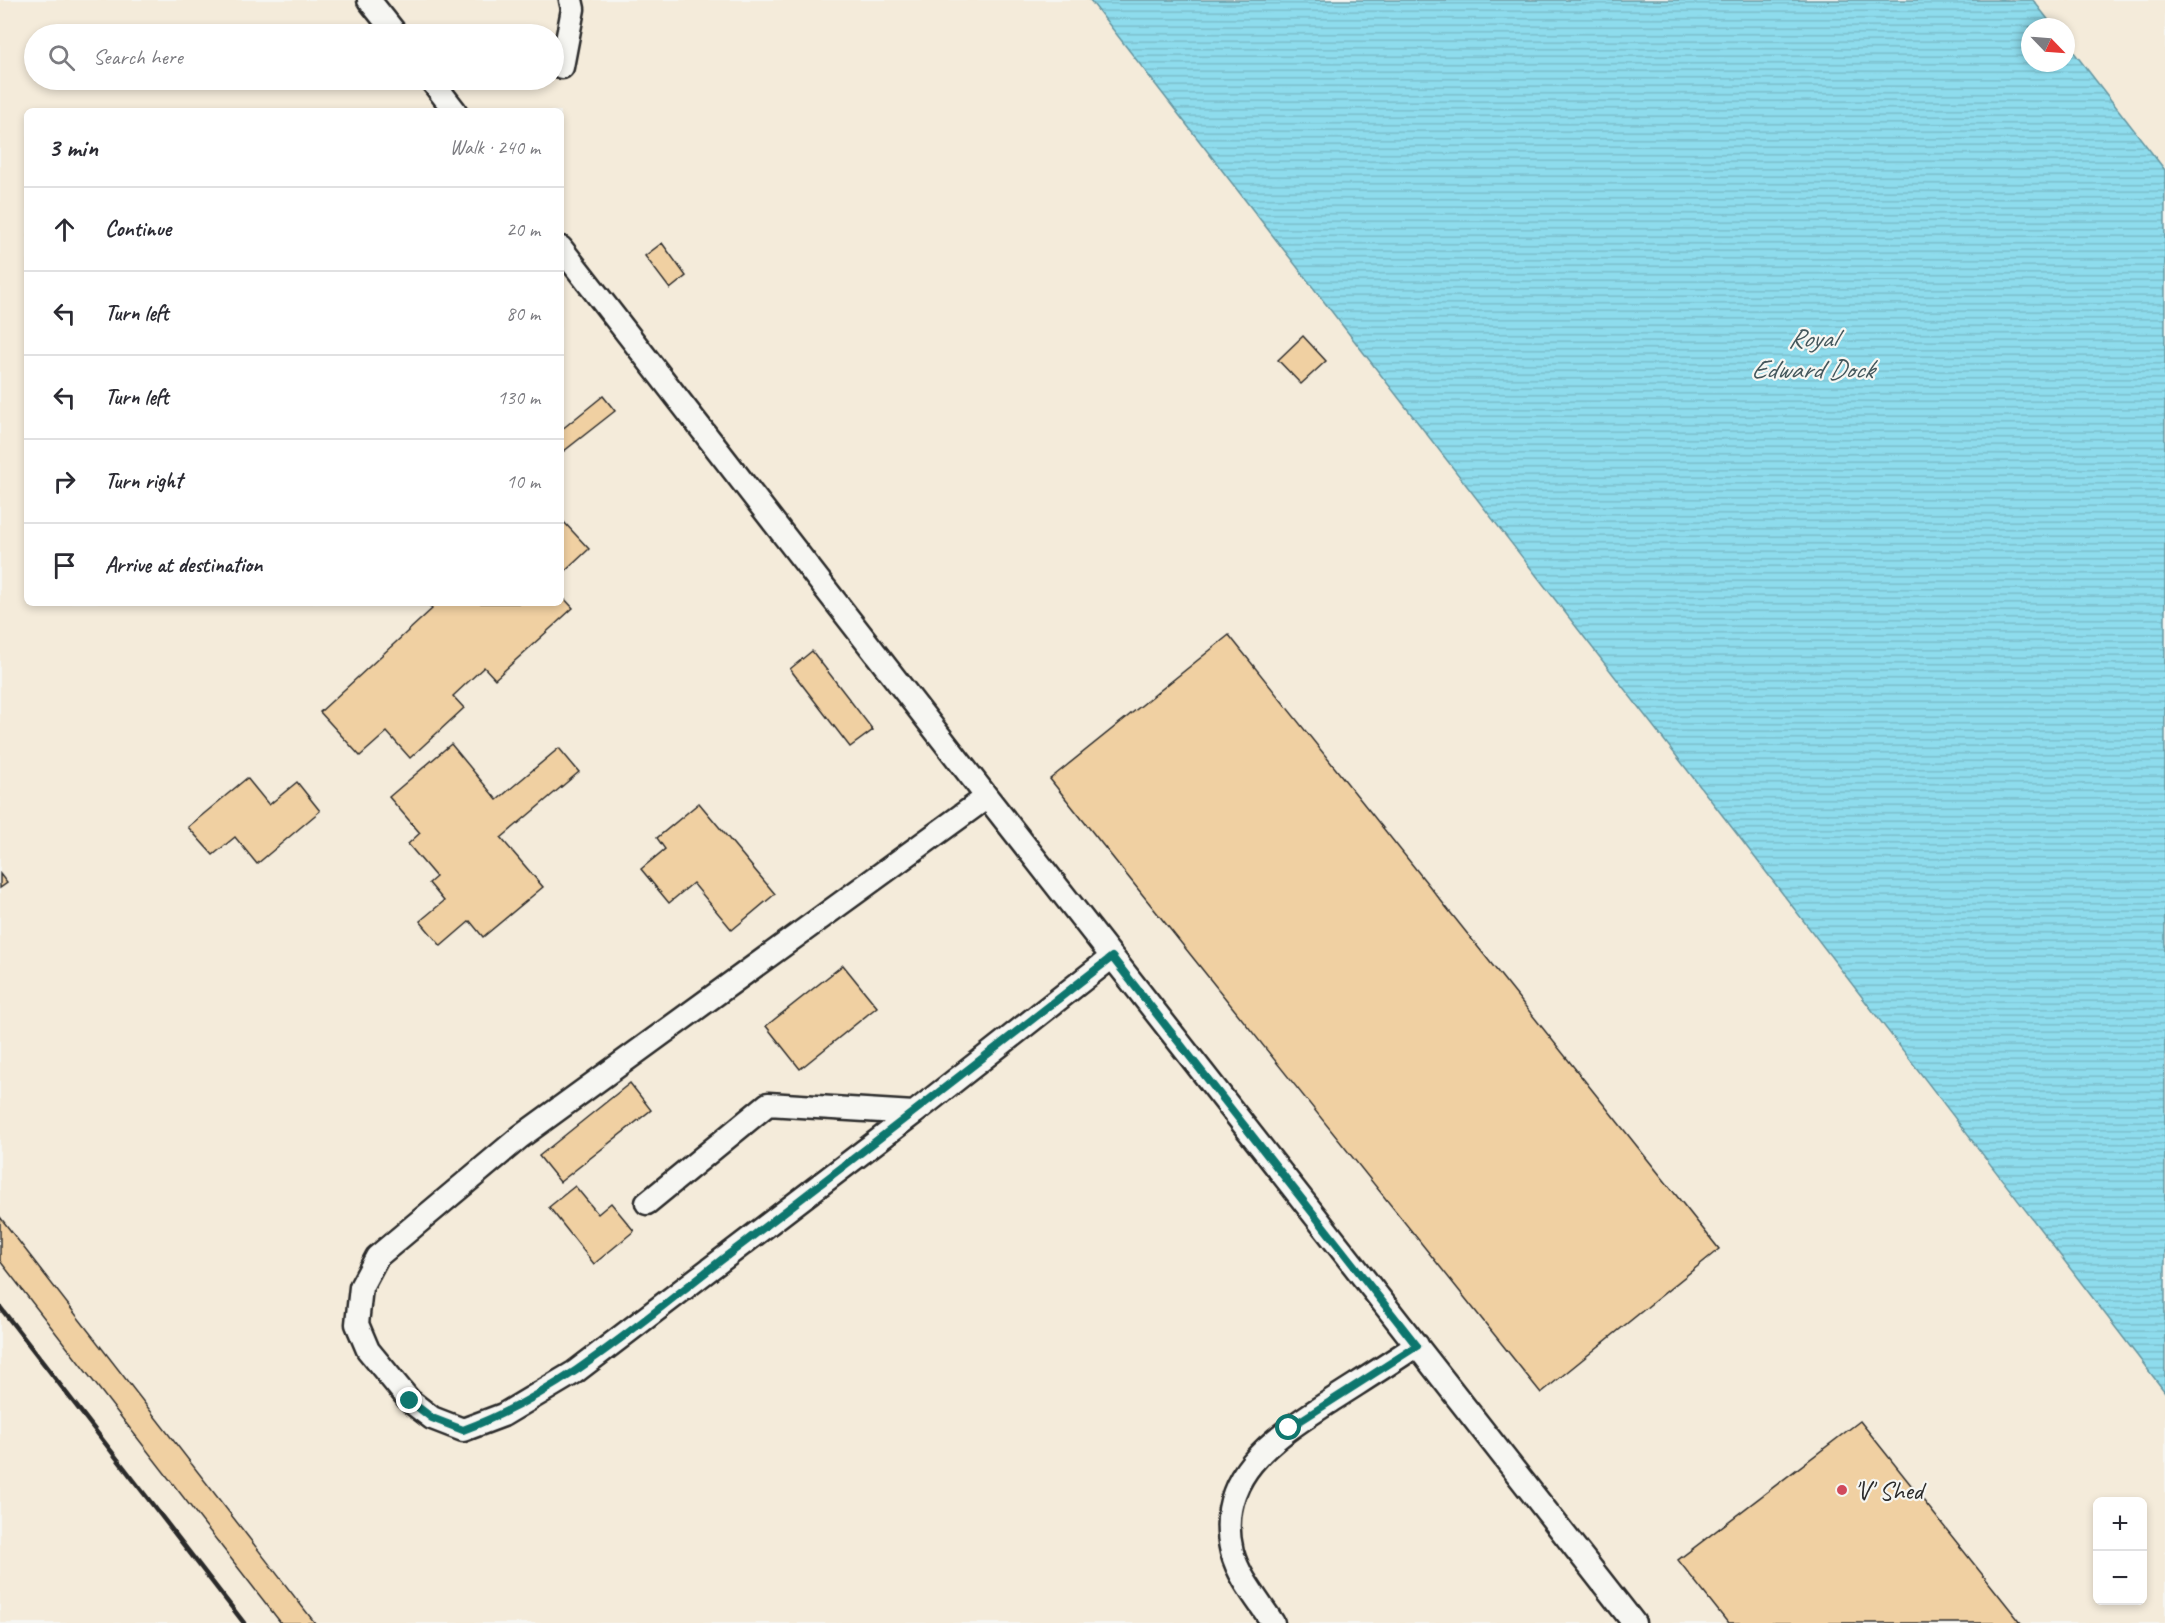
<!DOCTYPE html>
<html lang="en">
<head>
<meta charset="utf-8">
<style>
  body { margin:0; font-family:Caveat,sans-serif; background:#f2f2f3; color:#2b2b33 }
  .controls { position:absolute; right:18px; bottom:18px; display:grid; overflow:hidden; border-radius:9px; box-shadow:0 3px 9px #0003 }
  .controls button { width:54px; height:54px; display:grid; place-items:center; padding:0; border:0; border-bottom:2px solid #e1e1e2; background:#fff; color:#2b2b33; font:30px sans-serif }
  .compass { position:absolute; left:2021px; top:18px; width:54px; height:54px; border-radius:50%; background:#fff; box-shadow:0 3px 9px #0003; rotate:115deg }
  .stop { position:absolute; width:18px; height:18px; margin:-14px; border:4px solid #0f766e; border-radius:50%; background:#fff }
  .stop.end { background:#0f766e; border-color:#fff; box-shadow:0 2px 6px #0008 }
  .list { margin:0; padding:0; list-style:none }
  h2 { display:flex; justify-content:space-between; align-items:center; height:78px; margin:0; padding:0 24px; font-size:26px }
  h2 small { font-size:20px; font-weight:400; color:#7c7c81 }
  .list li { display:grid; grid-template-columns:39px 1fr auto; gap:18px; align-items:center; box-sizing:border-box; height:84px; padding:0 24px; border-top:2px solid #e1e1e2 }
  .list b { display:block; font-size:22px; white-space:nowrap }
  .list em { font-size:20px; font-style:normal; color:#7c7c81 }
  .icon { flex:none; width:33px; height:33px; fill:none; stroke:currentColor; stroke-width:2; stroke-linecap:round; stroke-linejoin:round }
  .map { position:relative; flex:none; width:2165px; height:1623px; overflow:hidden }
  .search { position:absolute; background:#fff; box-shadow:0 3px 9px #0003; left:24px; top:24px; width:540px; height:66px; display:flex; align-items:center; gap:15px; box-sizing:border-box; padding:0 21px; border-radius:33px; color:#7c7c81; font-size:22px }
  .panel { position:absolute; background:#fff; box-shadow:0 3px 9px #0003; left:24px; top:108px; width:540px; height:498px; border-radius:9px }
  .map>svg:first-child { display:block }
</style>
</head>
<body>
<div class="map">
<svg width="2165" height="1623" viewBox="0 0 2165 1623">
  <defs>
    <pattern id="water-rules" width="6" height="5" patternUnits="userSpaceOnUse" patternTransform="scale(1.5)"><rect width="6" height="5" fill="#8edced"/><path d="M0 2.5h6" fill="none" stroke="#7bbdcb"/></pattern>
  </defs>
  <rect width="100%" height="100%" fill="#f6f6f2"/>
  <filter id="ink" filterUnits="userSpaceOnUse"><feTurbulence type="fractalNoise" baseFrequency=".0167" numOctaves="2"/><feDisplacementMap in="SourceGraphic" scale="12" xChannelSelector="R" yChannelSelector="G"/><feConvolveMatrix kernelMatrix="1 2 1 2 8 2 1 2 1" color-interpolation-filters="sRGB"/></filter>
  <g filter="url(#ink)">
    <path fill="#f4ebda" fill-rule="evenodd" d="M 0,0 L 2165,0 L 2165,1623 L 0,1623 ZM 2030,27 L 2066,27 L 2066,63 L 2030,63 ZM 34,34 L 554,34 L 554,80 L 34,80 ZM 27,111 L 561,111 L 561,603 L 27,603 ZM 2098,1502 L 2142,1502 L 2142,1600 L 2098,1600 Z"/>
    <path fill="url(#water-rules)" stroke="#66959f" stroke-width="1.5" d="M 1090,0 L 2033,0 L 2054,27 L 2030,27 L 2030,63 L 2066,63 L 2066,42 L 2165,170 L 2165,1392 L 1740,838 Z"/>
    <path fill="#f0d0a2" stroke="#2b2b2b" stroke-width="1.5" d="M 662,243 L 686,276 L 670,289 L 645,256 Z
      M 1303,336 L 1326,361 L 1301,384 L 1278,360 Z
      M 603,396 L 615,411 L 564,451 L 561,448 L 561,430 Z
      M 562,520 L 589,549 L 561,575 L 561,521 Z
      M 561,595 L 573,608 L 495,679 L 484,667 L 453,696 L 464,708 L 410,758 L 387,732 L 360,756 L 320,712 L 432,609 L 427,603 L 561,603 Z
      M 1229,635 L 1719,1249 L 1541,1393 L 1050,779 Z
      M 812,651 L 873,730 L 850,747 L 790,669 Z
      M 451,744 L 497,800 L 559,748 L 579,772 L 501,838 L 543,887 L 483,937 L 470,921 L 441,946 L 420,921 L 444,901 L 429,883 L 436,877 L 408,844 L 420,833 L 389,797 Z
      M 247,778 L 269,805 L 297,782 L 320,811 L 257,864 L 235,837 L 213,855 L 188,827 Z
      M 699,803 L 775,894 L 732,930 L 693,883 L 669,903 L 641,869 L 665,849 L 657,838 Z
      M 0,874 L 7,883 L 0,888 Z
      M 843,965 L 877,1007 L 800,1069 L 766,1026 Z
      M 630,1083 L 651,1110 L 560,1182 L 539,1156 Z
      M 575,1186 L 598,1214 L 611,1203 L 634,1231 L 594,1264 L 549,1207 Z
      M 0,1217 L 315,1623 L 281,1623 L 0,1261 Z
      M 1860,1421 L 2021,1623 L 1728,1623 L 1678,1560 Z"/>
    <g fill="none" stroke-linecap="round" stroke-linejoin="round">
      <g stroke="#2b2b2b" stroke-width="27">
        <path id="service" d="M 369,0 L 396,34
          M 562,67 L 573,9 L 571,0
          M 431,80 L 455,111
          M 561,248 L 987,797 L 1634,1623
          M 914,1113 L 575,1372 L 503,1415 L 463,1430 L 432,1418 L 410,1401 L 368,1350 L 357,1324 L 361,1287 L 377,1257 L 520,1137 L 987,797
          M 647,1203 L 768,1104 L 914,1113 L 1112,957
          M 1273,1623 C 1258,1600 1239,1578 1232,1552 C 1213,1475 1277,1436 1332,1400 C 1360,1382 1389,1364 1417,1345"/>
      </g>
      <use href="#service" stroke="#f6f6f2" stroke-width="22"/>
      <path stroke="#2b2b2b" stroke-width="4.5" d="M 0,1307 L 244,1623"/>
    </g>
  </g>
  <g fill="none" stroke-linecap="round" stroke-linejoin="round" filter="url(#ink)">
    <path stroke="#0f766e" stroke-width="8" d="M 410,1401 L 432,1418 L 463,1430 C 561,1394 642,1321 724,1258 C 854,1159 983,1058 1112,957 L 1417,1346 L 1289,1428"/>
  </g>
  <circle fill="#d1495b" stroke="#f6f6f2" stroke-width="2" cx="1842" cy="1490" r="6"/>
  <g text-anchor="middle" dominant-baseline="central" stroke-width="4.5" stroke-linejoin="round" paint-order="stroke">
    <g font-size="26" fill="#2b2b2b" stroke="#f6f6f2" text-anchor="start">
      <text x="1854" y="1490">'V' Shed</text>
    </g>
    <g font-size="27" font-style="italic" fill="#44575c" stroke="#f6f6f2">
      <text x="1812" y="338">Royal<tspan x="1812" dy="31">Edward Dock</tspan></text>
    </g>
  </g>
</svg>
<div class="controls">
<button>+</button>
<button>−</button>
</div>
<svg class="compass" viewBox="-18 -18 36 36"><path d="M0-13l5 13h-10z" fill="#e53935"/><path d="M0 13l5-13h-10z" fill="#7c7c81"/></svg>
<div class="stop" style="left:1289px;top:1428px"></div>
<div class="stop end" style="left:410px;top:1401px"></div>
<div class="search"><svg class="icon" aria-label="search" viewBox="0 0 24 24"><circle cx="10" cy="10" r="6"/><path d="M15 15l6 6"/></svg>Search here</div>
<section class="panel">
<h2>3 min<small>Walk · 240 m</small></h2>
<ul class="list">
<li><svg class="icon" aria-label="ahead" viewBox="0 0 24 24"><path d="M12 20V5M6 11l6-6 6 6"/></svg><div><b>Continue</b></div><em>20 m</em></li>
<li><svg class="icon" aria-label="left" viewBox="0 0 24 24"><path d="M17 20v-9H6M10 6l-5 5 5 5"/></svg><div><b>Turn left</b></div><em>80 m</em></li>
<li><svg class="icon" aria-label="left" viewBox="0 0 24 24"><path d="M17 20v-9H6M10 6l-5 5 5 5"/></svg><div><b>Turn left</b></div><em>130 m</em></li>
<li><svg class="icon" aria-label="right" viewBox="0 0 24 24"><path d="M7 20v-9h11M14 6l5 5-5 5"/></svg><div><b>Turn right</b></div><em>10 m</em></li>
<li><svg class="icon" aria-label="arrive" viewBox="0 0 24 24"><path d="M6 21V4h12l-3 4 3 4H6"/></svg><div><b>Arrive at destination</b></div></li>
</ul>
</section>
</div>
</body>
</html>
